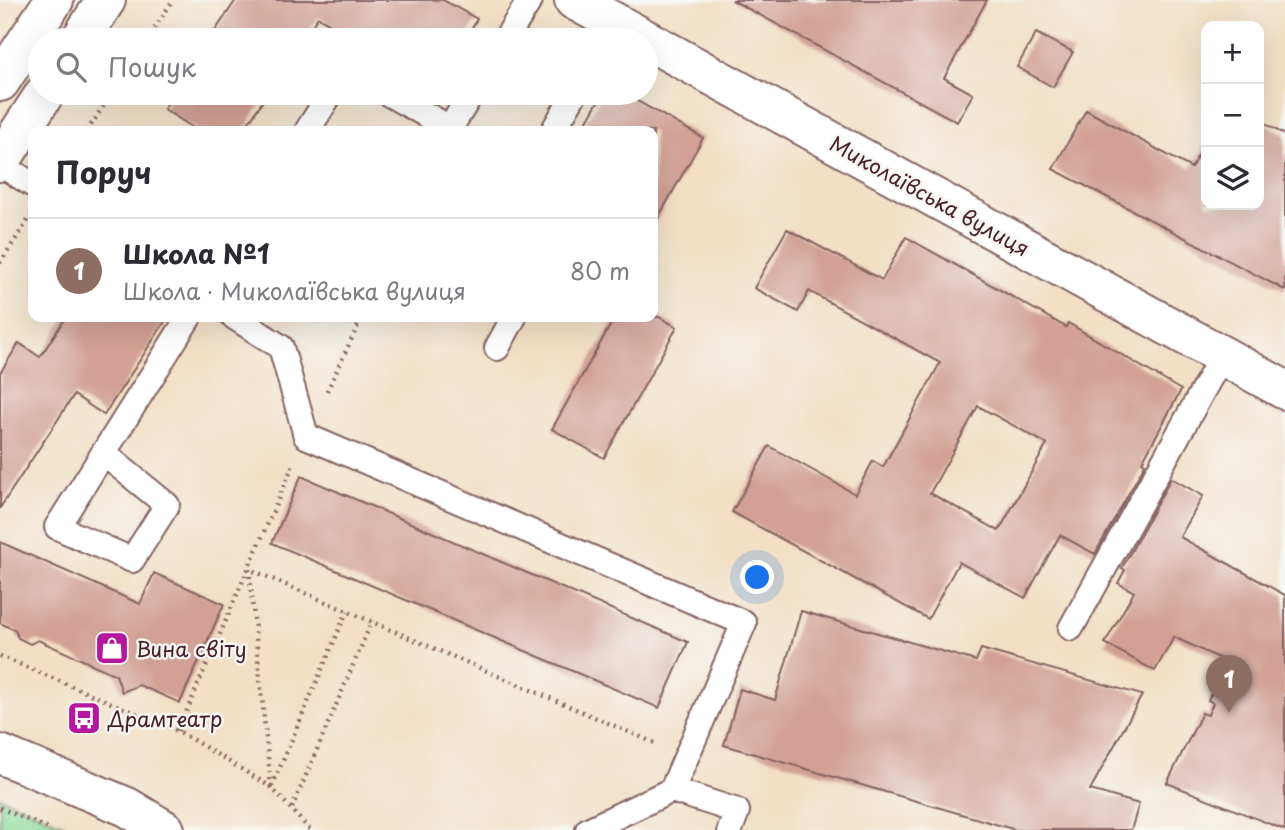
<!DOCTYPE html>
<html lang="uk">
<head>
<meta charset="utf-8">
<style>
  body { margin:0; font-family:"Playpen Sans",sans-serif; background:#f7f7f7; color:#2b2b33 }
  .controls { position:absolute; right:21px; top:21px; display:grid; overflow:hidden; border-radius:14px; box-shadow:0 7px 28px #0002 }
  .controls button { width:63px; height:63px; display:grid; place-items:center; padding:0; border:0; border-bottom:2px solid #e1e1e2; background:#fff; color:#2b2b33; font:35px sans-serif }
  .you { position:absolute; left:758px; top:578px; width:24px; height:24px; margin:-18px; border:5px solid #fff; border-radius:50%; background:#1a73e8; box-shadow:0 0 0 10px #1a73e833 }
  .badge { display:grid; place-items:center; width:46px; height:46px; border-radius:50%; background:#1a73e8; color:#fff; font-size:23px; font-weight:700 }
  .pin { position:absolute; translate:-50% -58px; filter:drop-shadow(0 2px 4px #0008) }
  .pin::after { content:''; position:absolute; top:37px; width:24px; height:21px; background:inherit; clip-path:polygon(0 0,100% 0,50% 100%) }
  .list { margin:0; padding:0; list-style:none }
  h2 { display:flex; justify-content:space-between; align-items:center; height:91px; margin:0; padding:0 28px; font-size:30px }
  h2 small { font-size:23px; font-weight:400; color:#7c7c81 }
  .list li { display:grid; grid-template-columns:46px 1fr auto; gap:21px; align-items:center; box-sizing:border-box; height:105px; padding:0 28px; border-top:2px solid #e1e1e2 }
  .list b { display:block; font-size:26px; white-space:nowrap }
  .list p { margin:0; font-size:23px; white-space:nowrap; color:#7c7c81 }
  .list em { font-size:23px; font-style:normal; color:#7c7c81 }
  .icon { flex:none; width:38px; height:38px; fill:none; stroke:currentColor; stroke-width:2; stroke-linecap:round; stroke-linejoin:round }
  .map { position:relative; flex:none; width:1285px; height:830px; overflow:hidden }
  .search { position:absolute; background:#fff; box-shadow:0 7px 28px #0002; left:28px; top:28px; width:630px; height:77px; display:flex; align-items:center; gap:18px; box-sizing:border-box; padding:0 24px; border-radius:38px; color:#7c7c81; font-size:26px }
  .panel { position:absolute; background:#fff; box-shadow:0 7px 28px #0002; left:28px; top:126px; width:630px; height:196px; border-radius:14px }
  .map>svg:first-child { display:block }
</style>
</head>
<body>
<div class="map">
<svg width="1285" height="830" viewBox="0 0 1285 830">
  <rect width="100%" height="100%" fill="#f6f6f2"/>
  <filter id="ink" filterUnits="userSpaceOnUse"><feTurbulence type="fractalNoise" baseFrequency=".0143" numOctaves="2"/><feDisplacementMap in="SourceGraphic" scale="14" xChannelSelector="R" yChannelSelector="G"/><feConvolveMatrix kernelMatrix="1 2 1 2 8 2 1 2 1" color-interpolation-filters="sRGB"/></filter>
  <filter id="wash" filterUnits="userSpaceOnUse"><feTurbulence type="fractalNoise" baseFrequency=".00686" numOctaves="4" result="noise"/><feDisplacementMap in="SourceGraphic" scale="28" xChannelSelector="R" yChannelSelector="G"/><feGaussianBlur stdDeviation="1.57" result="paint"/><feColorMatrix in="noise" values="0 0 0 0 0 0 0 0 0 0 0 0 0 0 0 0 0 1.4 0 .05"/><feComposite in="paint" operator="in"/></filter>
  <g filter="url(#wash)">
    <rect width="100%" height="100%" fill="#f2dfc5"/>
    <path fill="#8ada9a" stroke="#6a7c62" stroke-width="2" d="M 0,797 L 76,830 L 0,830 Z"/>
    <g id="blocks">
      <path fill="#d2a094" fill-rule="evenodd" d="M 236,0 L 443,0 L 477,19 L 465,40 L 360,40 L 318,17 L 302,40 L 209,40 Z
        M 732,0 L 987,0 L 944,78 L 973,94 L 957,122 Z
        M 1036,33 L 1073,52 L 1053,87 L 1017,67 Z
        M 175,93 L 268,93 L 243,131 L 198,131 L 164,109 Z
        M 603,93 L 623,93 L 703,138 L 653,227 L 653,131 L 581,131 Z
        M 1086,110 L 1191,168 L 1206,141 L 1206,205 L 1259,205 L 1259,120 L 1285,135 L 1285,290 L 1053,169 Z
        M 787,229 L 882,280 L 906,237 L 1066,327 L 1068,323 L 1181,390 L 1142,462 L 1145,464 L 1095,554 L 1060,535 L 1025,598 L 959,562 L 928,619 L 732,512 L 769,446 L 855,494 L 873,461 L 883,467 L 940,363 L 809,291 L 798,312 L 754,288 ZM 978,406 L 1047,444 L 999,531 L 930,493 Z
        M 66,317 L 168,317 L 104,415 L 74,395 L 0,508 L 0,373 L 19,343 L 40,357 Z
        M 615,317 L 659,317 L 677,327 L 604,458 L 552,429 Z
        M 301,476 L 688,642 L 659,708 L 272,543 Z
        M 1171,478 L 1203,496 L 1180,537 L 1285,595 L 1285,830 L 1167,783 L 1202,713 L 1208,715 L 1213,703 L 1208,700 L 1227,662 L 1174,637 L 1155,671 L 1105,643 L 1134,592 L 1118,583 L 1125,570 L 1122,568 Z
        M 0,542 L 140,604 L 154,573 L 224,604 L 180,703 L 139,685 L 122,692 L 116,675 L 38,640 L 30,644 L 18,638 L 15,630 L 0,623 Z
        M 801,611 L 976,661 L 981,649 L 1142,695 L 1090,790 L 1139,804 L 1131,830 L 1016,830 L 724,745 L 740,689 L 775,700 Z"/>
    </g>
  </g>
  <g filter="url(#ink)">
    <use href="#blocks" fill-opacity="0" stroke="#856261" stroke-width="2"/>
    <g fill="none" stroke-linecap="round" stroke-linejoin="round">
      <g stroke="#856261" stroke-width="28">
        <path id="service" d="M 505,40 L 530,0
          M 387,93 L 450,128 L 472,93
          M 307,131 L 331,93
          M 553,131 L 575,93
          M 0,164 L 33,185
          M 234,317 L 281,347 L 306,436 L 744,623 L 672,790 L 588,830
          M 497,348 L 514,317
          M 103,453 L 167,505 L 132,560 L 57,527 L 189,317
          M 1071,628 L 1222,356
          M 672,790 L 737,811 L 730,830"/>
      </g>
      <g stroke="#856261" stroke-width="42">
        <path id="minor" d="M 574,0 L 1285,390"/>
      </g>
      <g stroke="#856261" stroke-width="42">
        <path id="secondary" d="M 80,40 L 106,0
          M 0,82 L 54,0
          M 0,162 L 45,93
          M 0,754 L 127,807 L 165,830"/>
      </g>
      <path stroke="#856261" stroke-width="4.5" stroke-dasharray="2 5" stroke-linecap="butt" d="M 147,40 L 173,0
        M 87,131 L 112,93
        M 0,263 L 30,217
        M 327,391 L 362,317
        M 0,656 L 178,731 L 271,787 L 310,830
        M 178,731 L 293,465
        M 272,786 L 347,611
        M 271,787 L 249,569 L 657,744
        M 0,808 L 51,830
        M 292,808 L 372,621"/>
      <use href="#service" stroke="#fff" stroke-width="24"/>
      <use href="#minor" stroke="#fff" stroke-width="38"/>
      <use href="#secondary" stroke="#fff" stroke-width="38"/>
    </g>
  </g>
  <defs>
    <g id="shop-square" transform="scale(1.75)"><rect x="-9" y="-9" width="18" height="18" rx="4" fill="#b5179e" stroke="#f6f6f2"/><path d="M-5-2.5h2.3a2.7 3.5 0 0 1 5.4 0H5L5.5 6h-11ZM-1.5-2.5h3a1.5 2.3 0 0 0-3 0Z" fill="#fff"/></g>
    <g id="bus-square" transform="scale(1.75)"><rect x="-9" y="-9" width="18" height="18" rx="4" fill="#b5179e" stroke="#f6f6f2"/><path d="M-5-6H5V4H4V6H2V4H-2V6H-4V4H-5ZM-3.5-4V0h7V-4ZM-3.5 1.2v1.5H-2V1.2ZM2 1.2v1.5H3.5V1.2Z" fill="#fff"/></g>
  </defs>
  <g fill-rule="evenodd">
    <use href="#shop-square" x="112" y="648"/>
    <use href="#bus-square" x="84" y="718"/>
  </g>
  <g text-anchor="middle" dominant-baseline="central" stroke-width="5" stroke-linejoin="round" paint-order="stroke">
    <g font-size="21" fill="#4a1f2b" stroke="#f6f6f2">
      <text transform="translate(930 195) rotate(29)">Миколаївська вулиця</text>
    </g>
    <g font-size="21" fill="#4a1f2b" stroke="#f6f6f2" text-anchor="start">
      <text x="136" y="648">Вина світу</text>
      <text x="108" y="718">Драмтеатр</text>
    </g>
  </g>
</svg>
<div class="controls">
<button>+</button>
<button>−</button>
<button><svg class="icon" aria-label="layers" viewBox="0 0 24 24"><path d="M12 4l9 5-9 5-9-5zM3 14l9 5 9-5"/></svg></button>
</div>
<div class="you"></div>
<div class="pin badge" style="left:1229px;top:713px;background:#8d6e63">1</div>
<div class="search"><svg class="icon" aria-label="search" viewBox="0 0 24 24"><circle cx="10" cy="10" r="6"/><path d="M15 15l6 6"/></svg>Пошук</div>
<section class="panel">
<h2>Поруч<small></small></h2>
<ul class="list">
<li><span class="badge" style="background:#8d6e63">1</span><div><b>Школа №1</b><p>Школа · Миколаївська вулиця</p></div><em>80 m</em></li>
</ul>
</section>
</div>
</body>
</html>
